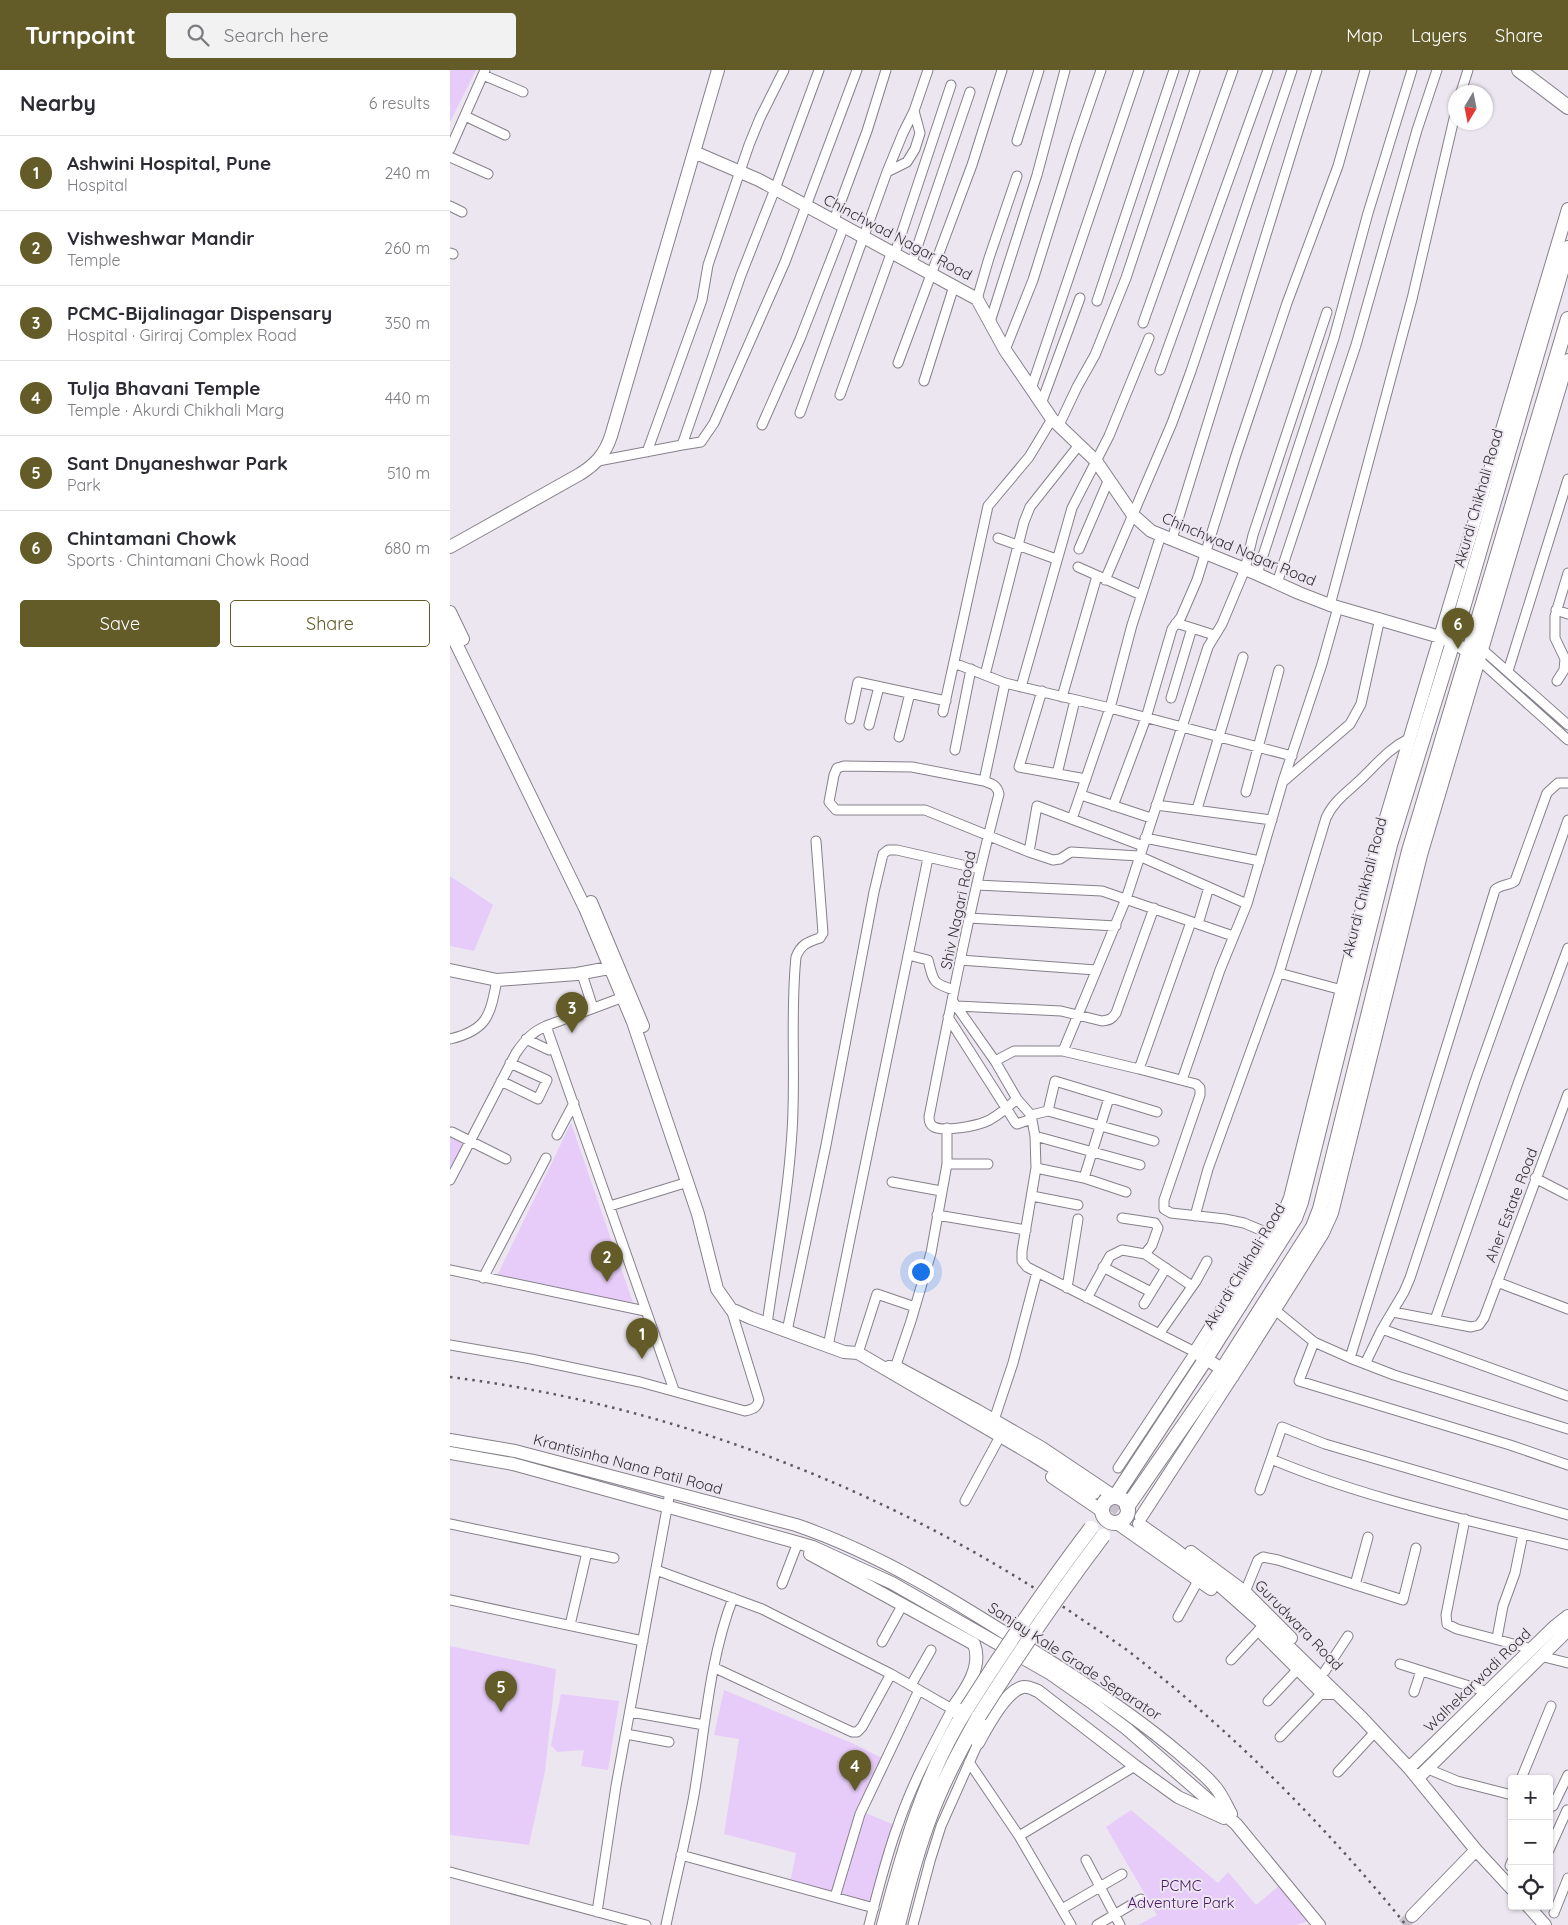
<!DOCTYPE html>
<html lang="en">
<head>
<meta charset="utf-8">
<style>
  body { margin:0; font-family:Quicksand,sans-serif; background:#f2f2f3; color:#2b2b33 }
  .controls { position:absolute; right:15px; bottom:15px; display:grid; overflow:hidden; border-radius:5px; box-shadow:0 1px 4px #0004 }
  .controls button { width:45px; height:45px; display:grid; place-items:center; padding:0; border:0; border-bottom:1px solid #e1e1e2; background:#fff; color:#2b2b33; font:25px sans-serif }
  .compass { position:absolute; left:998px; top:15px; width:45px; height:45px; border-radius:50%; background:#fff; box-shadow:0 1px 4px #0004; rotate:190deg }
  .you { position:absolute; left:470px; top:1201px; width:18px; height:18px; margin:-12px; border:4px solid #fff; border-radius:50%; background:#1a73e8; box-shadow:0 0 0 8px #1a73e833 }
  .badge { display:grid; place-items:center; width:32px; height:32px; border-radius:50%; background:#635c28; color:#fff; font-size:16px; font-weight:700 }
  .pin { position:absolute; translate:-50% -41px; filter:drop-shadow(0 1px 2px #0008) }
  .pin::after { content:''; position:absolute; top:26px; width:18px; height:15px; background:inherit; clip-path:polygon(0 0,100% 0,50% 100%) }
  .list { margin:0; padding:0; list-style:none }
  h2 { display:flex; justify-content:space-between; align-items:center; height:65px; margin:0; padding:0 20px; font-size:21px }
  h2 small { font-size:16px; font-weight:400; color:#7c7c81 }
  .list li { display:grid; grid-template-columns:32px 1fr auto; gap:15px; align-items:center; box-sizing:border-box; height:75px; padding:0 20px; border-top:1px solid #e1e1e2 }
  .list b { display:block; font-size:19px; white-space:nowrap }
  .list p { margin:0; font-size:16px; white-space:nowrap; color:#7c7c81 }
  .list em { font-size:16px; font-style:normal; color:#7c7c81 }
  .actions { display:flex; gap:10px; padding:15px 20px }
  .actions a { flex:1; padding:11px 0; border:1px solid #635c28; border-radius:5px; text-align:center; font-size:18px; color:#635c28 }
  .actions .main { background:#635c28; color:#fff }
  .icon { flex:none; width:28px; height:28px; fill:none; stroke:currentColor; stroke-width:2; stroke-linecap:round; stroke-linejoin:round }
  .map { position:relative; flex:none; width:1118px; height:1855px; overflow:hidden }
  header { display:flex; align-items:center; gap:30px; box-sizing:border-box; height:70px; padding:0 25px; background:#635c28; color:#fff }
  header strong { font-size:24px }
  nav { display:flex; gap:28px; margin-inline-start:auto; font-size:18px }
  .search { width:350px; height:45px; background:#f2f2f3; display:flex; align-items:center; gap:12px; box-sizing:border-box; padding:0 18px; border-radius:5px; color:#7c7c81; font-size:19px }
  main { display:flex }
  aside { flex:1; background:#fff }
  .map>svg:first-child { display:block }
</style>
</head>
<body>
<header>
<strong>Turnpoint</strong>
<div class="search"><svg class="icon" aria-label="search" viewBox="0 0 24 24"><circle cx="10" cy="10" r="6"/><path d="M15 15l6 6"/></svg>Search here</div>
<nav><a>Map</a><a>Layers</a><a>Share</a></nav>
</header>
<main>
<aside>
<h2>Nearby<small>6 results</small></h2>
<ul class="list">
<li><span class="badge">1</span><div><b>Ashwini Hospital, Pune</b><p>Hospital</p></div><em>240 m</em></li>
<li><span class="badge">2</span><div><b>Vishweshwar Mandir</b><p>Temple</p></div><em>260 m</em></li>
<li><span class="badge">3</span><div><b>PCMC-Bijalinagar Dispensary</b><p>Hospital · Giriraj Complex Road</p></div><em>350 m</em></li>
<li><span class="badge">4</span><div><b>Tulja Bhavani Temple</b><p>Temple · Akurdi Chikhali Marg</p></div><em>440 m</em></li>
<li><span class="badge">5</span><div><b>Sant Dnyaneshwar Park</b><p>Park</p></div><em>510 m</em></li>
<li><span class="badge">6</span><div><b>Chintamani Chowk</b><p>Sports · Chintamani Chowk Road</p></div><em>680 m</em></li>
</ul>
<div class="actions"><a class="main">Save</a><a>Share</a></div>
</aside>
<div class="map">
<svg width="1118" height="1855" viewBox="0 0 1118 1855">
  <rect width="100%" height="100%" fill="#ece6f1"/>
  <path fill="#e7ccf9" d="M 0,0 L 26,0 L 0,52 Z
    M 0,806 L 43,835 L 24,881 L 0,876 Z
    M 121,1053 L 183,1233 L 47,1206 Z
    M 0,1059 L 21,1068 L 5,1101 L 0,1098 Z
    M 0,1576 L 106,1599 L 95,1701 L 79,1775 L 0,1765 Z
    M 274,1620 L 404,1674 L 434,1689 L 413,1742 L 447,1756 L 419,1835 L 340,1813 L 346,1783 L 274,1764 L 289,1669 L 264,1665 Z
    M 111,1624 L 169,1631 L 158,1700 L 131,1696 L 134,1680 L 107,1682 L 101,1675 Z
    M 681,1740 L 768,1813 L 778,1802 L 806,1835 L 830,1815 L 859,1851 L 846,1855 L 688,1855 L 707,1845 L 656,1757 Z"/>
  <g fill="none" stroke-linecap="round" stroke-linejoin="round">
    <path stroke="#c7c1cb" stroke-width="12" stroke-dasharray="12 6" stroke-linecap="butt" d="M 644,1423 L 689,1454
      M 953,1855 L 962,1846"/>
    <g stroke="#86808a" stroke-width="11">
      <path id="street" d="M 33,5 L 73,22
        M 1011,22 L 1018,0
        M 15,46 L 55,65
        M 567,71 L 589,0
        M 0,79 L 35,0
        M 0,87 L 38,104
        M 437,102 L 457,92 L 465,79 L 470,63 L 464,41 L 478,0
        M 0,136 L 12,142
        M 384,150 L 417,61 L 436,0
        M 0,183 L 3,184
        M 445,183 L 501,15
        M 462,192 L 520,22
        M 527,229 L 539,188 L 567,106
        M 647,231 L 724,0
        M 540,252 L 587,105 L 615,0
        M 693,253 L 783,0
        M 555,280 L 583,210 L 625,76 L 651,0
        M 448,293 L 522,95 L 552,0
        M 710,300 L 818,0
        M 474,311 L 504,216
        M 581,319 L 689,0
        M 390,325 L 442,181
        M 591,334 L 630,228
        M 350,343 L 437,102 L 453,63 L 464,41
        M 312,355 L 350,269 L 394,156
        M 609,355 L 627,317 L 645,285 L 676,208 L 745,0
        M 232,375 L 251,372 L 264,353 L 335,192 L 407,0
        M 197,382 L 252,230 L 258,195 L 299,75 L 310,48 L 334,0
        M 148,391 L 232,375 L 291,205 L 325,119 L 369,0
        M 548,468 L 606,489
        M 722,469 L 867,0
        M 629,479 L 659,409
        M 628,497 L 691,525
        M 807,504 L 884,268 L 918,143 L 962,0
        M 655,510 L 722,353 L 741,301 L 842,0
        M 827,513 L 906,275 L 967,60 L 987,0
        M 880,535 L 962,229 L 1006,40
        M 1106,540 L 1118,544
        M 742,558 L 764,565
        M 1032,579 L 1118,655
        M 1029,590 L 1118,670
        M 504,593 L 555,613 L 660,638 L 842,686
        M 1058,601 L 1118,409
        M 535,605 L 574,452 L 580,437 L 629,375
        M 1107,611 L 1114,600 L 1115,589 L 1105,568 L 1105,546 L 1118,503
        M 571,617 L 622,438 L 659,366 L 699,268
        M 592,621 L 569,697 L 636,709
        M 612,627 L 647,506
        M 721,628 L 742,558 L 726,553
        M 493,642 L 538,436 L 579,387 L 602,349
        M 400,649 L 408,612 L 496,631
        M 419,655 L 429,617
        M 449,667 L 460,623
        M 505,680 L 521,599
        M 607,704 L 625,630
        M 835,710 L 900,654 L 911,634 L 930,548
        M 534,711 L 555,613
        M 796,722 L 829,600
        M 631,725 L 701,748
        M 706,735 L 822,750
        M 663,736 L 696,648 L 722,559 L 731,547 L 747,510 L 786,385 L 837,233 L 888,96 L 915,0
        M 747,739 L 793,587
        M 622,749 L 660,638 L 682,555 L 711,465
        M 695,768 L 810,791
        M 579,782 L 587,736 L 693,776
        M 527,815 L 652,821 L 783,866
        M 519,848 L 666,856
        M 748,854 L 759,817
        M 458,885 L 478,890 C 484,912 482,913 504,920
        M 510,890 L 646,900
        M 829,903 L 892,920
        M 132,904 L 143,938
        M 502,930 L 545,991 L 567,1029 L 581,1045 L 585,1066 L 586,1098 L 572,1181 L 572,1191 L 577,1197 L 745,1282 L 668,1398
        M 507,936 L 611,941 L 652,951 C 660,950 662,949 666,943 L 704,838
        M 498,947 L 565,1052 L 567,1054 L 582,1049
        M 96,956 L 224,1320
        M 0,969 C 38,960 40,945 47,910
        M 76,969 L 99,980
        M 613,981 L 676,829 L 758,577 L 772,554 L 795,499 L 803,465 L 877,242
        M 545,991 L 564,981 L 613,981 L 689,999 L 746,1014 L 750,1018 L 750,1025 L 714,1130 L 714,1139 L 721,1143 L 775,1149 L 794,1153 L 820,1164
        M 689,999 L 741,852
        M 732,1010 L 770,900 L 797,834 L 833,711 L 872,594 L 888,537
        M 51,1011 L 88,1029 L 97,1010 L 60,993
        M 567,1029 C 557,1037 548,1047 535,1052 C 525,1056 494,1062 484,1057 C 480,1055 479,1051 479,1047 C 500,939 521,830 549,724 C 547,715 542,714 534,711 L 462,697 L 394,696 L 387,698 L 384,705 L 379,732 L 386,740 L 475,740 L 579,782 L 603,790 L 610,789 L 621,782 L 689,786 L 797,834
        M 598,1041 L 605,1011 L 707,1042
        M 581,1045 L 598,1041 L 704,1071
        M 2,1062 L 56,1089
        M 107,1065 L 124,1033
        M 585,1066 L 690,1095
        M 497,1094 L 538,1094
        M 586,1098 L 634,1108 L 676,1122
        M 634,1108 L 659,1028
        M 1085,1108 L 1118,1125
        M 0,1110 L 66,983 C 75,970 82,962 96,956 L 176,926
        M 442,1112 L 491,1121
        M 582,1126 L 628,1135
        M 160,1136 L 238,1112
        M 487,1145 L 576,1160
        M 745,1146 L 758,1099 L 829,903 L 876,748 C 883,732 896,723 909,711 C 927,694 938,679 960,668
        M 695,1184 L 742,1216
        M 653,1197 L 701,1222
        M 0,1200 L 195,1241
        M 33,1208 L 96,1088
        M 1047,1212 L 1118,1239
        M 617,1218 L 628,1149
        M 637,1228 L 660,1186 L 672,1180 L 695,1184 L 702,1175 L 708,1158 L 705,1153 L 672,1148
        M 694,1234 L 716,1198
        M 825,1240 L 864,1272 L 900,1288 L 944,1305 L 1118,1359
        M 943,1242 L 1021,1257 L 1029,1255 L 1034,1248 L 1118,1024
        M 985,1250 L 1067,1016 L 1118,878
        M 317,1254 C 326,1190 338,1126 342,1062 C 346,1003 340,945 346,887 C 351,874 358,872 370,868 L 373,863 L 366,771
        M 932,1259 L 1118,1326
        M 337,1261 L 376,1075 L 424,822 L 433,784 L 438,780 L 447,780 L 530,799
        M 709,1264 L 746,1211 L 757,1191
        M 864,1272 L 849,1311 L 1060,1375 L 1118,1395
        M 0,1275 L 81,1289 L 190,1312 L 295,1341 C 303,1339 307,1338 309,1330 L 281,1239
        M 378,1276 L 478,788
        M 408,1283 L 427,1224 L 465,1237
        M 900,1288 L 1045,820 C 1051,814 1059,816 1065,811 L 1097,723 L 1108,713 L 1118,713
        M 915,1294 L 932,1259 L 954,1222 L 960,1208 L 1025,1011 L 1118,750
        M 445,1298 L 461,1251 L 481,1183 L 497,1094 L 497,1058
        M 544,1350 L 563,1293 L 587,1202
        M 810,1420 L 821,1389
        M 515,1431 L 547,1372
        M 1118,1445 L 875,1374 L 832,1357 L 821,1389 C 916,1429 1018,1450 1118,1475
        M 1015,1449 L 996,1545 L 997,1554 L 1007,1559 L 1082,1579
        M 0,1454 L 164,1488
        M 206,1500 L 312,1539 L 441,1604 L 502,1639 C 482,1677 462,1714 448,1755 C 436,1787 428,1821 419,1855
        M 332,1514 L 347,1475
        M 905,1515 L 918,1467
        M 795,1522 L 808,1490 L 813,1487 L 828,1490 L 953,1530 L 966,1478
        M 0,1530 L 193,1571
        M 728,1547 L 749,1509
        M 120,1555 L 137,1482
        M 1047,1568 L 1053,1536 L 1065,1503 L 1073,1464
        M 432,1572 L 453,1534
        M 1090,1586 L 1118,1593
        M 781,1590 L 809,1560
        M 950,1594 L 1038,1622
        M 265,1598 L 402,1662 L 407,1662 L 412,1657 L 441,1604
        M 875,1601 L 898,1566
        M 461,1615 L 481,1580
        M 964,1622 L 971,1601
        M 818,1631 L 848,1599
        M 181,1642 L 254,1655
        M 176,1664 L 219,1672
        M 830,1667 L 872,1623
        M 519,1692 L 569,1766 L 621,1855
        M 978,1699 L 1007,1711 L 1062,1725
        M 888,1702 L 925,1662
        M 1071,1709 L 1101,1636
        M 1103,1736 L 1118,1705
        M 569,1766 L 685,1696
        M 1099,1780 L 1117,1740
        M 231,1785 L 424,1838
        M 636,1790 L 670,1855
        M 1060,1796 L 1062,1791
        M 0,1802 L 196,1855
        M 385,1827 L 410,1744 L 469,1620
        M 612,1839 L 672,1804
        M 147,1842 L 166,1716 L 220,1422
        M 1104,1843 L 1118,1808
        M 216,1855 C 225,1812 236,1769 244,1725 C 255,1660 259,1590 283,1528
        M 463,1855 L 480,1791 L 491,1756 L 528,1673 L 524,1670
        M 647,1855 L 691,1829"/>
    </g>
    <g stroke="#86808a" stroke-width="14">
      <path id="secondary" d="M 244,82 L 309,110 L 527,229 L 555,280 L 602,349 L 646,391 L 683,445 L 701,461 L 807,504 L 849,523 L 880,535 L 990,567 L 1003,572 L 1025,586
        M 0,477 L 130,404 C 146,394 155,384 161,366 L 268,0
        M 0,542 L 13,569
        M 0,561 L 135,838 L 183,952 L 248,1144 L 267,1219 L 281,1239 L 301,1248 L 394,1282 L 408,1283 L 581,1384 L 644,1423
        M 141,832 L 193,956
        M 0,900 L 47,910 L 127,904 L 159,898 L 166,895
        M 439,1297 L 450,1299 L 528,1341 L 592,1378 L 665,1427
        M 783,1306 L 745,1282 L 834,1142 L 840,1128 L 929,771 L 1118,139
        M 0,1370 L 65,1381 L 346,1455 C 437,1486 517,1539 598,1590 C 644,1619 689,1649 730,1684 C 742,1695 756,1705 766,1718 C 772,1725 776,1735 781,1744
        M 0,1383 L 63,1394 L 342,1471 L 363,1477 L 442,1513 L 601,1604 L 641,1632 L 677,1659 L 786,1754 L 869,1855
        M 602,1407 L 652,1441
        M 691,1447 L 795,1287 L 873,1163 L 882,1143 L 971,785 L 1118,290
        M 667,1453 L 761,1519
        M 689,1454 L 726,1480 L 759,1506 L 838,1576 L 912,1648 L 959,1698 L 1026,1780 L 1062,1819
        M 741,1482 L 795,1522 L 841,1568
        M 360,1484 L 524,1574 C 533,1597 515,1621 502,1639 L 512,1646
        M 810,1561 L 872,1623 L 885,1623
        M 528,1673 C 536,1658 555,1621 573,1617 C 578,1616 583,1619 588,1621 L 685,1696 L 728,1727 L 774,1748
        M 959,1698 L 1104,1557 L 1118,1546
        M 968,1708 L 1118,1560
        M 1078,1836 L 1095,1855
        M 962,1846 L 1026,1780"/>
    </g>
    <g stroke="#86808a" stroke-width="16">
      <path id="primary" d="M 1069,0 L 1118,37
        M 665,1427 L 755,1290 L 845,1148 L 851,1132 L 940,775 L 1003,572 L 1118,178
        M652 1440a13 13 0 1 1 26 0a13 13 0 1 1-26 0Z
        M 677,1437 L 772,1300 L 863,1157 L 870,1139 L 959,781 L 1118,249
        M 434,1855 C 454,1780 475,1704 517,1638
        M 448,1855 C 457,1820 465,1786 478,1752 C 491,1715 510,1680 529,1646"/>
    </g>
    <use href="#street" stroke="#fff" stroke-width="9"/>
    <use href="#secondary" stroke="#fff" stroke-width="12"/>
    <use href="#primary" stroke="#fff" stroke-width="14"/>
    <path stroke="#5c595e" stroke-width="2.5" stroke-dasharray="2.5 5" stroke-linecap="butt" d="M 0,1307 C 218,1334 439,1419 621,1542 C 644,1558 669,1573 691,1591 C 789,1668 877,1758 956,1855"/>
    <g stroke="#86808a" stroke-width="16" stroke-linecap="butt">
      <path id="primary-bridge" d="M 517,1638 C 556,1576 597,1516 641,1458
        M 529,1646 C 568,1584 609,1524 653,1466"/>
    </g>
    <use href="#primary-bridge" stroke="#fff" stroke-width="14"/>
  </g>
  <g text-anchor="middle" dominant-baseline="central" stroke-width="4" stroke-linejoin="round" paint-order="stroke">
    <g font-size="15" fill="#312f33" stroke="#ece6f1">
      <text transform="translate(448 167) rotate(28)">Chinchwad Nagar Road</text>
      <text transform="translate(1028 428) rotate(-74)">Akurdi Chikhali Road</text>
      <text transform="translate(789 479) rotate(23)">Chinchwad Nagar Road</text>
      <text transform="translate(914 817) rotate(-76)">Akurdi Chikhali Road</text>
      <text transform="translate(508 840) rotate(-78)">Shiv Nagari Road</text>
      <text transform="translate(1061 1135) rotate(-69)">Aher Estate Road</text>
      <text transform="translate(794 1196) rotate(-59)">Akurdi Chikhali Road</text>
      <text transform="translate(178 1394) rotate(15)">Krantisinha Nana Patil Road</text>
      <text transform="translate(849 1555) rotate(46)">Gurudwara Road</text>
      <text transform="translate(625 1591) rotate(33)">Sanjay Kale Grade Separator</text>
      <text transform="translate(1027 1610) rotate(-44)">Walhekarwadi Road</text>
    </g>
    <g font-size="15" fill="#481661" stroke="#ece6f1">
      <text x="731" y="1815">PCMC<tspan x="731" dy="17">Adventure Park</tspan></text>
    </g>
  </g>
</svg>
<div class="controls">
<button>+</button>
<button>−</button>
<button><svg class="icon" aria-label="locate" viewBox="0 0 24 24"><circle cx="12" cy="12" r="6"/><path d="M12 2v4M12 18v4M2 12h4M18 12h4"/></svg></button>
</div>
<svg class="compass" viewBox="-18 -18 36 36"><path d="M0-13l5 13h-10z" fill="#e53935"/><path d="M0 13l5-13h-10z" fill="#7c7c81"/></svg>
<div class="you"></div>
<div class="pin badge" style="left:192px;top:1289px">1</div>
<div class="pin badge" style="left:157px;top:1212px">2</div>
<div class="pin badge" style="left:122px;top:963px">3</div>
<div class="pin badge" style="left:405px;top:1721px">4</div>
<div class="pin badge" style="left:51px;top:1642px">5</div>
<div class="pin badge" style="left:1008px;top:579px">6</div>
</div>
</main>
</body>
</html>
